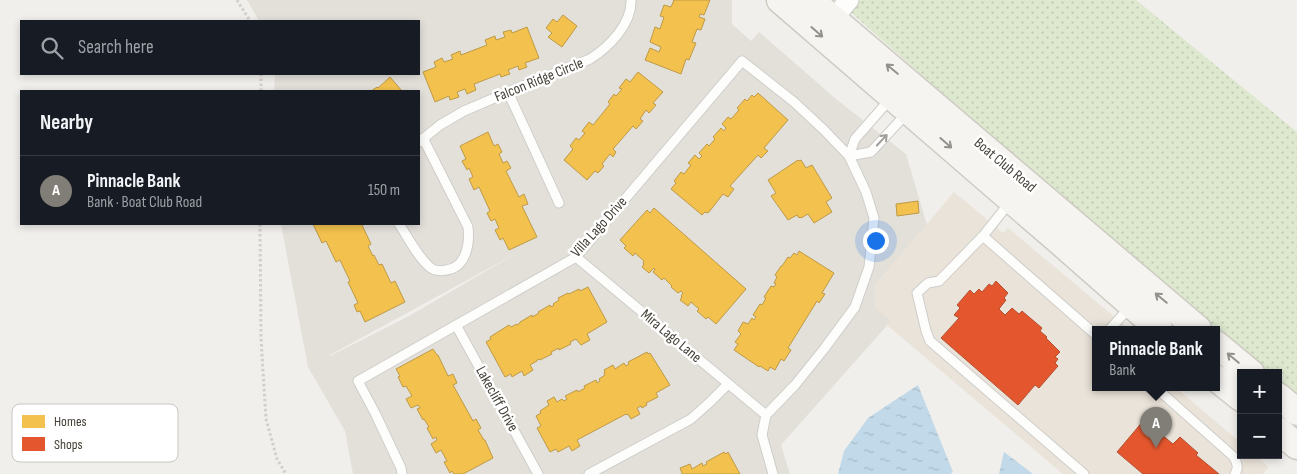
<!DOCTYPE html>
<html lang="en">
<head>
<meta charset="utf-8">
<style>
  body { margin:0; font-family:"Sofia Sans Condensed",sans-serif; background:#242831; color:#f1f3f6 }
  .controls { position:absolute; right:15px; bottom:15px; display:grid; overflow:hidden; border-radius:0px; box-shadow:0 2px 8px #0003 }
  .controls button { width:45px; height:45px; display:grid; place-items:center; padding:0; border:0; border-bottom:1px solid #363941; background:#171b24; color:#f1f3f6; font:25px sans-serif }
  .you { position:absolute; left:875px; top:240px; width:18px; height:18px; margin:-12px; border:4px solid #fff; border-radius:50%; background:#1a73e8; box-shadow:0 0 0 8px #1a73e833 }
  .badge { display:grid; place-items:center; width:32px; height:32px; border-radius:50%; background:#817d77; color:#fff; font-size:16px; font-weight:700 }
  .pin { position:absolute; translate:-50% -41px; filter:drop-shadow(0 1px 2px #0008) }
  .pin::after { content:''; position:absolute; top:26px; width:18px; height:15px; background:inherit; clip-path:polygon(0 0,100% 0,50% 100%) }
  .popup { position:absolute; left:1092px; top:326px; width:128px; height:65px; box-sizing:border-box; display:grid; place-content:center; border-radius:0px; background:#171b24; filter:drop-shadow(0 1px 4px #0005); font-size:16px; white-space:nowrap; color:#9ea1a6 }
  .popup b { font-size:19px; color:#f1f3f6 }
  .popup::after { content:''; position:absolute; left:50%; top:100%; margin-left:-10px; border:10px solid transparent; border-top-color:#171b24 }
  .list { margin:0; padding:0; list-style:none }
  h2 { display:flex; justify-content:space-between; align-items:center; height:65px; margin:0; padding:0 20px; font-size:21px }
  h2 small { font-size:16px; font-weight:400; color:#9ea1a6 }
  .list li { display:grid; grid-template-columns:32px 1fr auto; gap:15px; align-items:center; box-sizing:border-box; height:70px; padding:0 20px; border-top:1px solid #363941 }
  .list b { display:block; font-size:19px; white-space:nowrap }
  .list p { margin:0; font-size:16px; white-space:nowrap; color:#9ea1a6 }
  .list em { font-size:16px; font-style:normal; color:#9ea1a6 }
  .icon { flex:none; width:28px; height:28px; fill:none; stroke:currentColor; stroke-width:2; stroke-linecap:round; stroke-linejoin:round }
  .map { position:relative; flex:none; width:1297px; height:474px; overflow:hidden }
  .search { position:absolute; background:#171b24; box-shadow:0 2px 8px #0003; left:20px; top:20px; width:400px; height:55px; display:flex; align-items:center; gap:12px; box-sizing:border-box; padding:0 18px; border-radius:0px; color:#9ea1a6; font-size:19px }
  .panel { position:absolute; background:#171b24; box-shadow:0 2px 8px #0003; left:20px; top:90px; width:400px; height:135px; border-radius:0px }
  .map>svg:first-child { display:block }
</style>
</head>
<body>
<div class="map">
<svg width="1297" height="474" viewBox="0 0 1297 474">
  <defs>
    <pattern id="grass-dots" width="8" height="8" patternUnits="userSpaceOnUse" patternTransform="scale(1.25)"><rect width="8" height="8" fill="#dde8ce"/><path d="M2 2h.1M6 6h.1" fill="none" stroke="#bfc8b2" stroke-width="1.8" stroke-linecap="round"/></pattern>
    <pattern id="water-ripples" width="26" height="14" patternUnits="userSpaceOnUse" patternTransform="scale(1.25)"><rect width="26" height="14" fill="#c1d9e9"/><path d="M2 4q2-2 4 0t4 0M15 11q2-2 4 0t4 0" fill="none" stroke="#a7bbc9"/></pattern>
  </defs>
  <rect width="100%" height="100%" fill="#f0efeb"/>
  <path fill="#e3e0da" fill-rule="evenodd" d="M 247,0 L 732,0 L 732,24 L 751,41 L 759,32 L 836,99 L 906,154 L 927,225 L 874,286 L 891,321 L 781,445 L 790,474 L 353,474 L 345,431 L 308,367 L 281,224 L 419,224 L 419,91 L 274,91 L 275,74 L 419,74 L 419,21 L 259,21 ZM 517,253 L 409,316 L 330,356 L 330,355 Z"/>
  <path fill="#eae3d9" d="M 954,192 L 1003,233 L 1008,228 L 1129,329 L 1096,329 L 1096,387 L 1175,387 L 1241,443 L 1241,455 L 1255,455 L 1269,467 L 1263,474 L 1063,474 L 887,325 L 891,321 L 875,307 L 874,286 Z"/>
  <path fill="url(#grass-dots)" d="M 837,0 L 1136,0 L 1297,132 L 1297,398 L 1278,381 L 1278,373 L 1268,373 L 924,77 Z"/>
  <path fill="url(#water-ripples)" d="M 918,385 L 953,472 L 950,474 L 838,474 L 844,451 L 868,418 Z
    M 1004,452 L 1033,474 L 999,474 Z"/>
  <path fill="#f2c14e" stroke="#be9a47" d="M 673,0 L 710,0 L 704,15 L 700,14 L 699,17 L 705,19 L 701,30 L 697,29 L 692,42 L 696,43 L 689,60 L 686,59 L 681,74 L 645,60 L 650,48 L 659,52 L 661,47 L 650,42 L 655,27 L 660,29 L 664,17 L 660,16 L 664,5 L 671,7 L 674,0 Z
    M 563,15 L 577,26 L 562,47 L 548,37 L 552,33 L 546,28 L 553,19 L 557,22 Z
    M 527,27 L 539,58 L 525,63 L 527,67 L 519,70 L 518,66 L 508,70 L 510,74 L 501,77 L 500,74 L 474,84 L 476,90 L 467,94 L 465,89 L 457,92 L 459,97 L 450,100 L 449,96 L 435,102 L 423,72 L 436,67 L 434,62 L 442,58 L 444,62 L 453,59 L 451,55 L 460,51 L 461,55 L 487,45 L 485,40 L 495,36 L 496,40 L 505,37 L 503,32 L 511,30 L 512,33 Z
    M 638,72 L 663,92 L 653,103 L 656,105 L 649,113 L 646,110 L 640,119 L 643,121 L 636,129 L 633,126 L 613,149 L 616,152 L 613,157 L 610,154 L 602,164 L 604,166 L 598,173 L 595,171 L 587,180 L 564,160 L 573,149 L 570,146 L 576,138 L 579,140 L 585,133 L 582,131 L 589,122 L 593,125 L 610,104 L 608,102 L 614,94 L 616,96 L 622,89 L 619,88 L 626,79 L 630,82 Z
    M 390,77 L 402,91 L 371,91 L 377,87 L 378,88 Z
    M 758,93 L 788,120 L 764,148 L 768,151 L 761,158 L 758,155 L 730,186 L 734,189 L 728,197 L 723,194 L 709,212 L 707,213 L 705,212 L 702,215 L 671,189 L 676,183 L 674,181 L 681,172 L 684,174 L 691,165 L 688,163 L 695,155 L 699,159 L 702,156 L 699,153 L 707,144 L 709,146 L 715,139 L 713,137 L 721,128 L 724,131 L 726,128 L 722,124 L 728,117 L 731,119 L 739,110 L 737,108 L 745,99 L 747,101 L 752,95 L 754,97 Z
    M 488,132 L 494,146 L 498,144 L 502,152 L 499,154 L 503,163 L 507,161 L 511,168 L 506,171 L 519,197 L 524,194 L 528,204 L 522,206 L 537,237 L 509,250 L 503,238 L 500,240 L 495,230 L 499,228 L 495,219 L 491,221 L 487,213 L 490,211 L 479,187 L 474,190 L 469,179 L 473,177 L 469,168 L 467,170 L 462,161 L 466,159 L 460,146 Z
    M 798,160 L 799,161 L 801,160 L 806,168 L 812,165 L 832,198 L 826,202 L 832,212 L 814,223 L 808,214 L 801,218 L 800,217 L 799,218 L 797,215 L 788,220 L 771,196 L 776,193 L 768,180 Z
    M 918,201 L 919,213 L 897,216 L 896,204 Z
    M 654,208 L 746,289 L 716,324 L 708,317 L 706,319 L 697,311 L 699,309 L 691,302 L 688,306 L 680,300 L 682,297 L 681,296 L 683,293 L 681,291 L 678,293 L 671,287 L 672,286 L 664,278 L 662,280 L 653,272 L 655,269 L 654,268 L 649,273 L 642,267 L 644,264 L 643,263 L 644,261 L 635,253 L 633,256 L 624,248 L 626,246 L 620,240 L 647,210 L 650,213 Z
    M 313,224 L 365,224 L 362,225 L 371,244 L 368,246 L 373,256 L 374,255 L 379,265 L 382,264 L 391,283 L 395,281 L 405,302 L 365,322 L 360,311 L 357,312 L 354,305 L 358,303 L 348,282 L 350,281 L 340,260 L 336,262 L 326,241 L 322,243 Z
    M 799,251 L 834,273 L 822,293 L 825,294 L 819,303 L 817,301 L 788,348 L 791,350 L 784,361 L 781,359 L 775,370 L 770,367 L 768,371 L 760,366 L 759,367 L 734,350 L 738,344 L 735,342 L 741,334 L 738,331 L 743,322 L 748,324 L 752,318 L 754,320 L 756,317 L 753,315 L 760,304 L 762,305 L 766,298 L 764,297 L 771,286 L 774,287 L 776,284 L 774,283 L 777,277 L 775,275 L 781,266 L 782,266 L 788,257 L 790,258 L 794,253 L 797,255 Z
    M 588,287 L 607,322 L 587,334 L 590,340 L 581,345 L 576,339 L 570,342 L 571,344 L 559,350 L 559,348 L 551,352 L 552,354 L 540,360 L 539,359 L 537,360 L 537,361 L 530,365 L 533,370 L 524,376 L 522,371 L 512,377 L 511,374 L 505,377 L 486,342 L 491,339 L 490,337 L 509,325 L 511,327 L 517,324 L 517,325 L 520,323 L 520,322 L 532,315 L 532,317 L 539,313 L 538,312 L 550,305 L 551,307 L 554,305 L 553,304 L 559,300 L 558,298 L 568,293 L 569,294 L 579,289 L 580,291 Z
    M 433,349 L 437,355 L 438,355 L 448,376 L 453,374 L 457,383 L 453,385 L 473,421 L 476,419 L 481,428 L 478,430 L 484,440 L 485,440 L 493,458 L 463,474 L 454,474 L 452,471 L 450,473 L 444,462 L 447,461 L 441,450 L 436,453 L 431,444 L 437,440 L 436,437 L 433,439 L 427,428 L 429,427 L 424,419 L 423,420 L 417,409 L 420,408 L 418,405 L 411,408 L 406,399 L 412,396 L 406,386 L 403,387 L 398,377 L 400,376 L 396,369 Z
    M 647,352 L 648,354 L 650,353 L 670,385 L 656,393 L 658,397 L 646,403 L 647,405 L 642,408 L 641,406 L 637,408 L 640,414 L 631,419 L 628,414 L 627,415 L 626,414 L 577,440 L 580,446 L 572,451 L 569,446 L 558,452 L 556,449 L 550,452 L 537,428 L 541,426 L 536,416 L 541,413 L 540,411 L 549,405 L 547,401 L 554,397 L 557,402 L 562,399 L 564,401 L 567,399 L 565,396 L 577,390 L 578,392 L 585,388 L 584,386 L 596,380 L 597,383 L 600,381 L 599,379 L 605,375 L 604,373 L 605,372 L 604,370 L 613,365 L 615,369 L 624,363 L 626,366 L 629,364 L 628,362 Z
    M 724,452 L 726,454 L 728,452 L 740,474 L 682,474 L 682,473 L 680,468 L 690,464 L 692,469 L 702,463 L 703,466 L 707,464 L 706,462 Z"/>
  <path fill="#e4572e" stroke="#b45031" d="M 996,281 L 1008,293 L 1004,298 L 1006,300 L 999,309 L 1005,315 L 1012,308 L 1019,314 L 1022,311 L 1042,328 L 1040,331 L 1047,337 L 1046,338 L 1060,352 L 1055,357 L 1058,359 L 1055,363 L 1058,366 L 1039,388 L 1035,385 L 1018,405 L 941,338 L 959,318 L 954,315 L 960,308 L 957,305 L 970,290 L 974,294 L 979,289 L 982,292 L 989,284 L 992,286 Z
    M 1144,420 L 1173,444 L 1180,437 L 1198,453 L 1196,455 L 1219,474 L 1143,474 L 1117,452 Z"/>
  <g fill="none" stroke-linecap="round" stroke-linejoin="round">
    <g stroke="#cecdc9" stroke-width="11">
      <path id="lane" d="M 508,92 L 559,203
        M 419,142 L 440,125 L 464,111 L 513,90 L 590,59 C 609,47 632,24 631,0
        M 849,156 L 871,152 L 908,112
        M 849,156 L 855,139 L 891,98
        M 1010,202 L 983,236 L 939,281 L 928,283 L 917,293 L 926,331 L 930,341 L 1084,474
        M 399,224 C 408,237 418,258 431,268 C 435,271 441,271 446,270 C 466,268 470,244 468,227 L 423,138
        M 983,236 L 1096,335
        M 576,257 L 766,415
        M 456,325 L 538,474
        M 1110,329 L 1130,307
        M 1155,387 L 1234,457 C 1237,463 1239,468 1235,474
        M 402,474 L 401,468 L 375,413 L 358,381 L 576,257 L 742,61 L 794,102 L 824,130 L 849,156 L 866,192 L 874,218 L 869,267 L 855,307 L 824,349 L 795,385 L 766,415 L 762,435 L 773,474
        M 589,474 L 691,419 L 710,402 L 728,384"/>
    </g>
    <g stroke="#cecdc9" stroke-width="21">
      <path id="street" d="M 833,19 L 849,0"/>
    </g>
    <g stroke="#cecbc3" stroke-width="29">
      <path id="secondary" d="M 780,0 L 1060,242 L 1159,329
        M 811,0 L 1198,329
        M 1216,344 L 1251,373
        M 1216,378 L 1241,398
        M 1278,396 L 1297,412
        M 1278,430 L 1297,446"/>
    </g>
    <path stroke="#d1cecc" stroke-width="3" stroke-dasharray="2.5 2.5" stroke-linecap="butt" d="M 237,0 L 250,21
      M 261,91 L 261,74
      M 260,224 L 261,338 L 266,419 L 277,459 L 286,474"/>
    <use href="#lane" stroke="#fdfdfc" stroke-width="9"/>
    <use href="#street" stroke="#fdfdfc" stroke-width="19"/>
    <use href="#secondary" stroke="#f5f4f0" stroke-width="26"/>
  </g>
  <defs><path id="oneway-shaft" d="M-6 0H5M1.5-3L5.5 0L1.5 3" fill="none" stroke-width="1.6" stroke-linecap="round" stroke-linejoin="round" transform="scale(1.25)"/></defs>
  <g stroke="#94918b">
    <use href="#oneway-shaft" transform="translate(817 32) rotate(41)"/>
    <use href="#oneway-shaft" transform="translate(892 69) rotate(-140)"/>
    <use href="#oneway-shaft" transform="translate(946 143) rotate(41)"/>
    <use href="#oneway-shaft" transform="translate(1161 298) rotate(-140)"/>
    <use href="#oneway-shaft" transform="translate(1233 358) rotate(-140)"/>
  </g>
  <use stroke="#a19e9a" href="#oneway-shaft" transform="translate(882 140) rotate(-47)"/>
  <g text-anchor="middle" dominant-baseline="central" stroke-width="5" stroke-linejoin="round" paint-order="stroke">
    <g font-size="15" fill="#454038" stroke="#fff">
      <text transform="translate(539 80) rotate(-22)">Falcon Ridge Circle</text>
      <text transform="translate(1005 165) rotate(40)">Boat Club Road</text>
      <text transform="translate(599 227) rotate(-48)">Villa Lago Drive</text>
      <text transform="translate(671 336) rotate(40)">Mira Lago Lane</text>
      <text transform="translate(497 399) rotate(61)">Lakecliff Drive</text>
    </g>
  </g>
  <rect x="12" y="404" width="166" height="58" rx="8" fill="#fff" stroke="#c7c6c3" stroke-width="1"/>
  <rect x="22" y="415" width="23" height="13" fill="#f2c14e"/>
  <rect x="22" y="437" width="23" height="14" fill="#e4572e"/>
  <g font-size="14" fill="#454038">
    <text x="54" y="426">Homes</text>
    <text x="54" y="449">Shops</text>
  </g>
</svg>
<div class="controls">
<button>+</button>
<button>−</button>
</div>
<div class="you"></div>
<div class="pin badge" style="left:1156px;top:448px">A</div>
<div class="popup"><b>Pinnacle Bank</b>Bank</div>
<div class="search"><svg class="icon" aria-label="search" viewBox="0 0 24 24"><circle cx="10" cy="10" r="6"/><path d="M15 15l6 6"/></svg>Search here</div>
<section class="panel">
<h2>Nearby<small></small></h2>
<ul class="list">
<li><span class="badge">A</span><div><b>Pinnacle Bank</b><p>Bank · Boat Club Road</p></div><em>150 m</em></li>
</ul>
</section>
</div>
</body>
</html>
